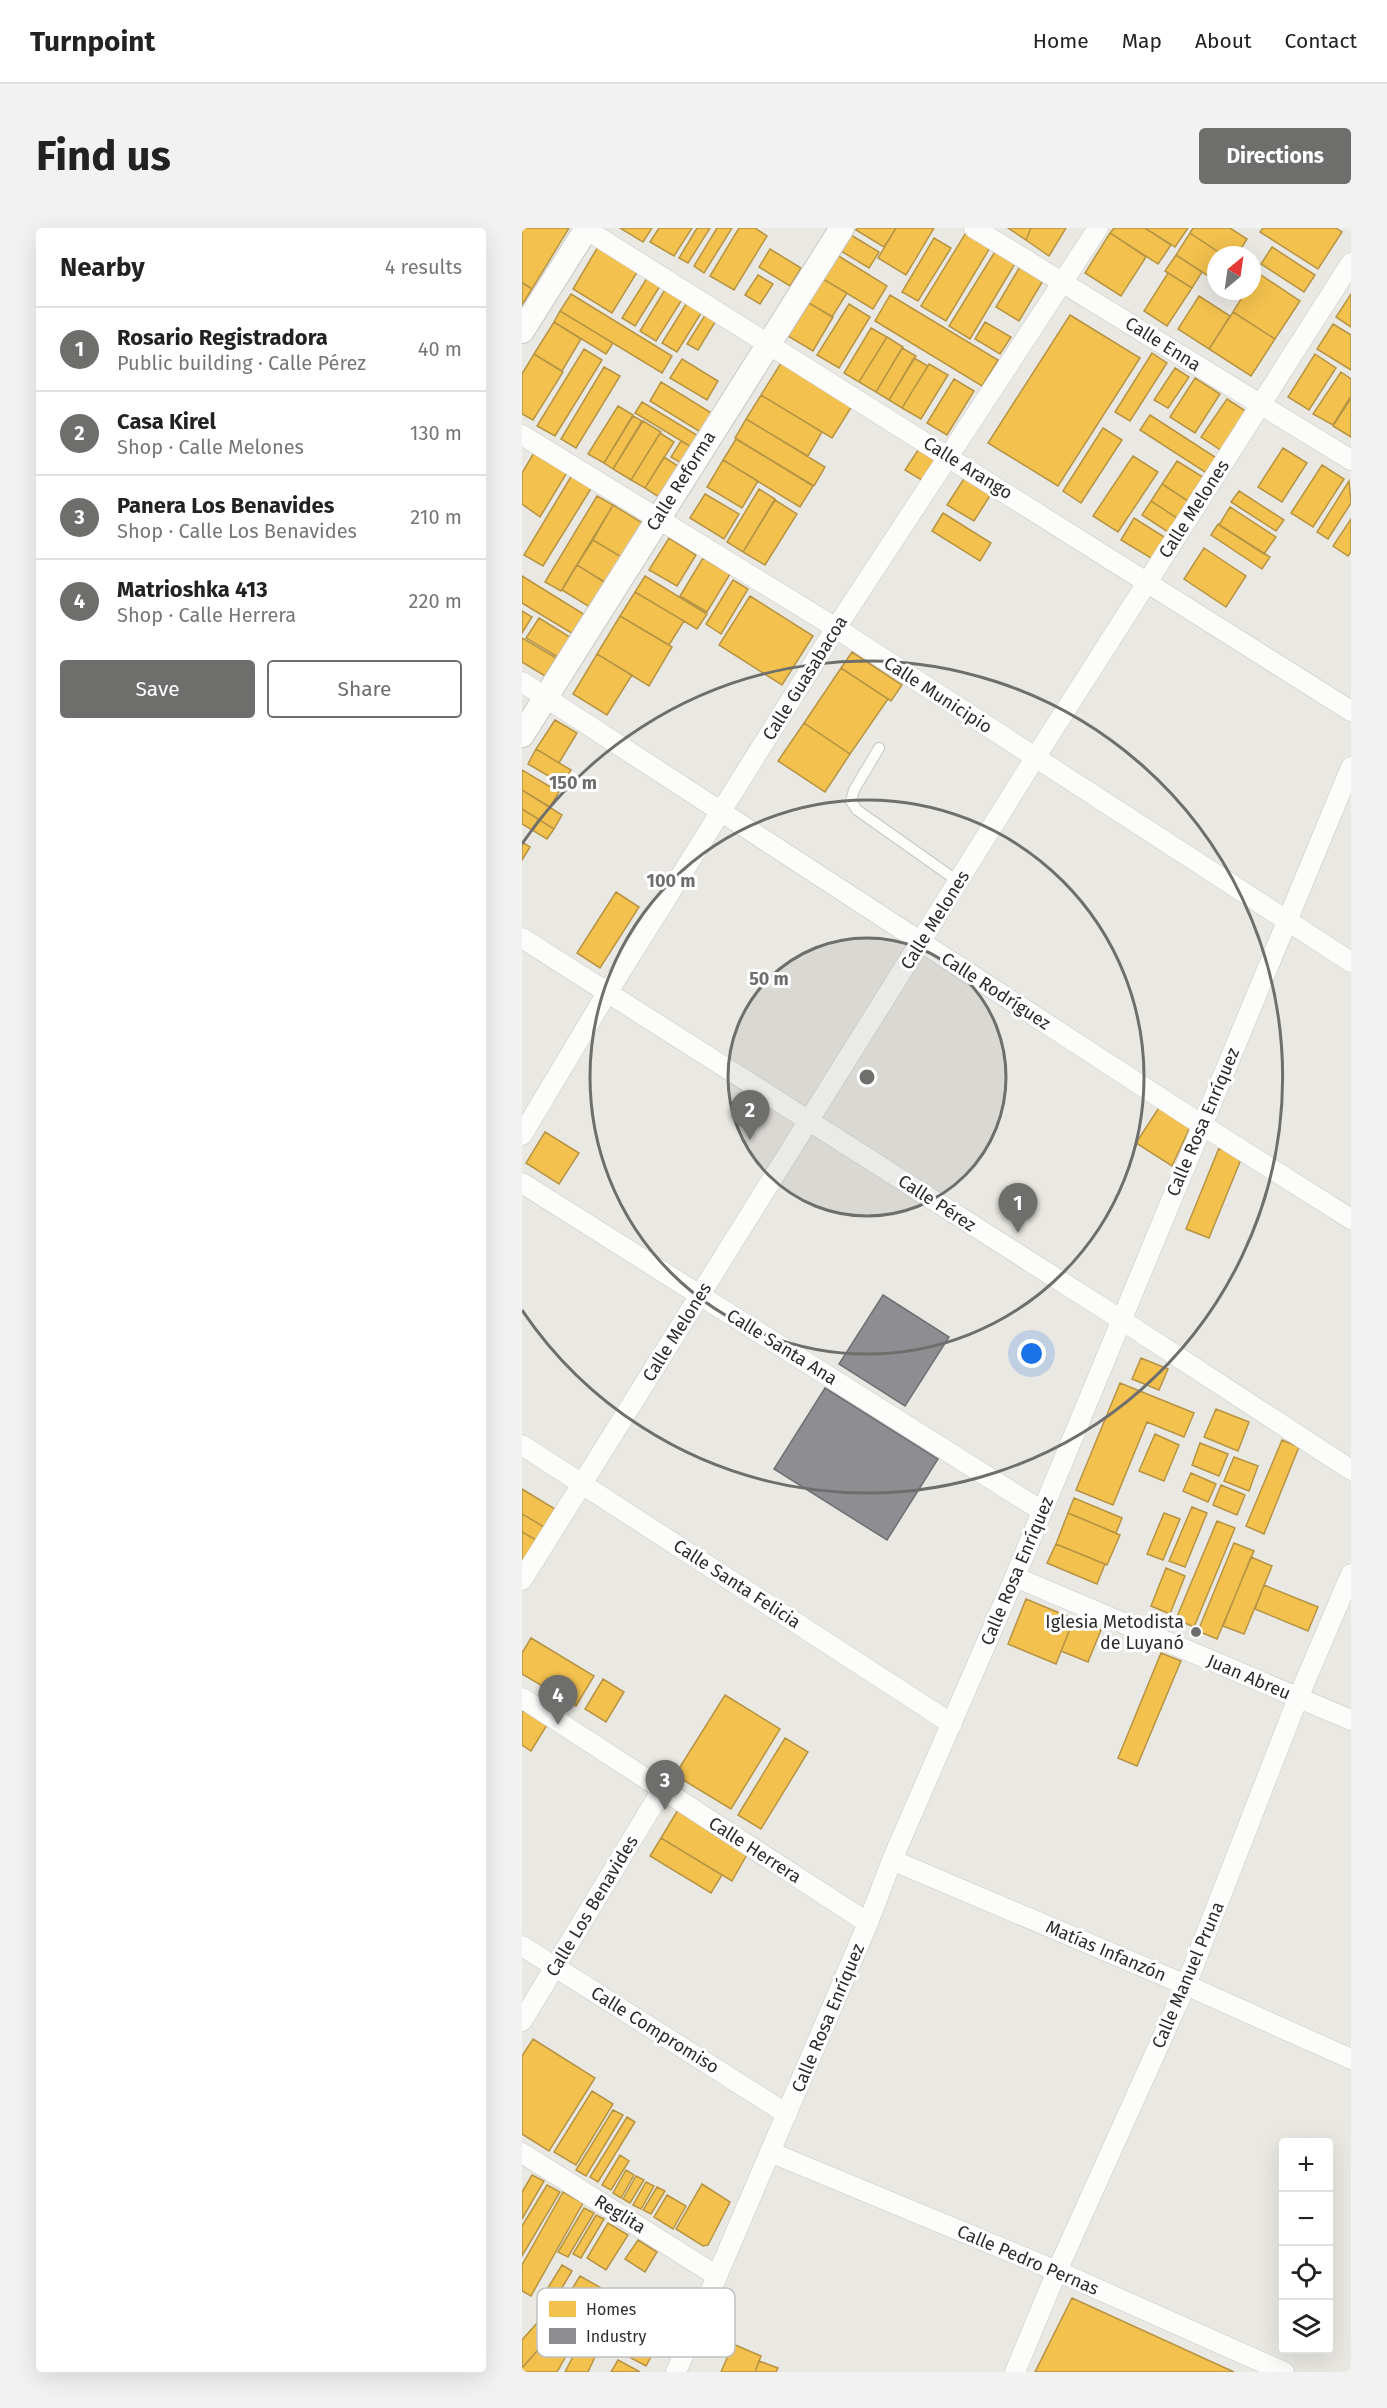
<!DOCTYPE html>
<html lang="en">
<head>
<meta charset="utf-8">
<style>
  body { margin:0; font-family:"Fira Sans",sans-serif; background:#f2f2f2; color:#222 }
  .controls { position:absolute; right:18px; bottom:18px; display:grid; overflow:hidden; border-radius:6px; box-shadow:0 6px 24px #0002 }
  .controls button { width:54px; height:54px; display:grid; place-items:center; padding:0; border:0; border-bottom:2px solid #e0e0e0; background:#fff; color:#222; font:30px sans-serif }
  .compass { position:absolute; left:685px; top:18px; width:54px; height:54px; border-radius:50%; background:#fff; box-shadow:0 6px 24px #0002; rotate:29deg }
  .you { position:absolute; left:510px; top:1126px; width:21px; height:21px; margin:-15px; border:4px solid #fff; border-radius:50%; background:#1a73e8; box-shadow:0 0 0 9px #1a73e833 }
  .badge { display:grid; place-items:center; width:39px; height:39px; border-radius:50%; background:#6e6e6c; color:#fff; font-size:20px; font-weight:700 }
  .pin { position:absolute; translate:-50% -50px; filter:drop-shadow(0 2px 3px #0008) }
  .pin::after { content:''; position:absolute; top:32px; width:21px; height:18px; background:inherit; clip-path:polygon(0 0,100% 0,50% 100%) }
  .list { margin:0; padding:0; list-style:none }
  h2 { display:flex; justify-content:space-between; align-items:center; height:78px; margin:0; padding:0 24px; font-size:26px }
  h2 small { font-size:20px; font-weight:400; color:#767676 }
  .list li { display:grid; grid-template-columns:39px 1fr auto; gap:18px; align-items:center; box-sizing:border-box; height:84px; padding:0 24px; border-top:2px solid #e0e0e0 }
  .list b { display:block; font-size:22px; white-space:nowrap }
  .list p { margin:0; font-size:20px; white-space:nowrap; color:#767676 }
  .list em { font-size:20px; font-style:normal; color:#767676 }
  .actions { display:flex; gap:12px; padding:18px 24px }
  .actions a { flex:1; padding:14px 0; border:2px solid #6e6e6c; border-radius:6px; text-align:center; font-size:21px; color:#6e6e6c }
  .actions .main { background:#6e6e6c; color:#fff }
  .icon { flex:none; width:33px; height:33px; fill:none; stroke:currentColor; stroke-width:2; stroke-linecap:round; stroke-linejoin:round }
  .map { position:relative; flex:none; width:829px; height:2144px; overflow:hidden; border-radius:6px }
  header { display:flex; align-items:center; gap:36px; box-sizing:border-box; height:84px; padding:0 30px; background:#fff; border-bottom:2px solid #e0e0e0 }
  header strong { font-size:28px }
  nav { display:flex; gap:33px; margin-inline-start:auto; font-size:21px }
  .intro { display:flex; align-items:center; justify-content:space-between; box-sizing:border-box; height:144px; padding:0 36px }
  h1 { margin:0; font-size:42px }
  .button { padding:15px 27px; border-radius:6px; background:#6e6e6c; color:#fff; font-size:21px; font-weight:700 }
  main { display:flex; gap:36px; padding:0 36px }
  aside { flex:1; background:#fff; border-radius:6px; box-shadow:0 6px 24px #0002 }
  .map>svg:first-child { display:block }
</style>
</head>
<body>
<header>
<strong>Turnpoint</strong>
<nav><a>Home</a><a>Map</a><a>About</a><a>Contact</a></nav>
</header>
<div class="intro"><h1>Find us</h1><a class="button">Directions</a></div>
<main>
<aside>
<h2>Nearby<small>4 results</small></h2>
<ul class="list">
<li><span class="badge">1</span><div><b>Rosario Registradora</b><p>Public building · Calle Pérez</p></div><em>40 m</em></li>
<li><span class="badge">2</span><div><b>Casa Kirel</b><p>Shop · Calle Melones</p></div><em>130 m</em></li>
<li><span class="badge">3</span><div><b>Panera Los Benavides</b><p>Shop · Calle Los Benavides</p></div><em>210 m</em></li>
<li><span class="badge">4</span><div><b>Matrioshka 413</b><p>Shop · Calle Herrera</p></div><em>220 m</em></li>
</ul>
<div class="actions"><a class="main">Save</a><a>Share</a></div>
</aside>
<div class="map">
<svg width="829" height="2144" viewBox="0 0 829 2144">
  <rect width="100%" height="100%" fill="#eae8e2"/>
  <path fill="#f2c14e" stroke="#b79444" stroke-width="1.5" d="M 0,0 L 47,0 L 10,61 L 0,55 Z
    M 98,0 L 130,0 L 121,14 Z
    M 137,0 L 170,0 L 152,28 L 128,14 Z
    M 175,0 L 188,0 L 166,35 L 157,30 Z
    M 195,0 L 210,0 L 182,45 L 172,38 Z
    M 217,0 L 233,0 L 245,8 L 212,62 L 188,48 Z
    M 336,0 L 374,0 L 362,19 L 334,2 Z
    M 374,0 L 412,0 L 384,47 L 356,30 Z
    M 486,0 L 509,0 L 504,12 Z
    M 509,0 L 544,0 L 527,28 L 504,12 Z
    M 592,0 L 623,0 L 649,17 L 636,36 L 588,5 Z
    M 623,0 L 666,0 L 653,19 Z
    M 671,0 L 708,0 L 725,11 L 715,27 L 701,27 L 668,5 Z
    M 741,0 L 814,0 L 820,4 L 796,41 L 738,4 Z
    M 445,3 L 469,18 L 424,93 L 399,78 Z
    M 588,5 L 624,29 L 599,68 L 563,45 Z
    M 668,5 L 701,27 L 694,27 L 694,53 L 654,27 Z
    M 329,7 L 357,24 L 347,40 L 319,23 Z
    M 412,10 L 429,20 L 396,73 L 380,64 Z
    M 77,17 L 117,41 L 90,85 L 51,61 Z
    M 750,19 L 793,47 L 782,64 L 739,36 Z
    M 248,21 L 279,40 L 268,58 L 237,39 Z
    M 474,22 L 494,34 L 448,111 L 427,98 Z
    M 315,27 L 365,58 L 351,81 L 301,51 Z
    M 654,27 L 680,44 L 670,60 L 643,43 Z
    M 499,37 L 522,51 L 497,93 L 474,79 Z
    M 646,45 L 670,60 L 645,98 L 622,83 Z
    M 736,45 L 778,73 L 753,111 L 711,84 L 724,63 L 730,63 L 730,54 Z
    M 236,47 L 251,56 L 238,76 L 223,67 Z
    M 125,50 L 138,58 L 113,98 L 100,90 Z
    M 301,51 L 325,65 L 310,89 L 287,75 Z
    M 0,54 L 10,61 L 0,77 Z
    M 144,60 L 161,70 L 134,113 L 118,103 Z
    M 49,66 L 150,128 L 140,145 L 38,83 Z
    M 829,66 L 829,99 L 814,89 Z
    M 368,67 L 476,132 L 460,158 L 353,93 Z
    M 677,68 L 708,88 L 687,121 L 656,101 Z
    M 166,73 L 181,82 L 155,124 L 140,115 Z
    M 287,75 L 311,89 L 291,123 L 266,108 Z
    M 327,76 L 348,89 L 317,140 L 295,127 Z
    M 38,83 L 91,115 L 84,126 L 32,94 Z
    M 185,84 L 195,91 L 176,122 L 165,116 Z
    M 711,84 L 753,111 L 729,148 L 687,121 Z
    M 548,87 L 618,130 L 536,258 L 466,215 Z
    M 32,94 L 59,111 L 40,143 L 12,126 Z
    M 463,94 L 489,109 L 478,126 L 453,111 Z
    M 811,96 L 829,107 L 829,142 L 795,121 Z
    M 349,100 L 365,109 L 337,154 L 322,145 Z
    M 365,109 L 381,119 L 354,164 L 337,154 Z
    M 380,120 L 394,128 L 367,172 L 354,164 Z
    M 62,121 L 80,132 L 33,208 L 15,198 Z
    M 630,125 L 645,135 L 608,193 L 593,184 Z
    M 12,126 L 41,144 L 11,192 L 0,186 L 0,146 Z
    M 793,126 L 814,140 L 787,182 L 766,169 Z
    M 392,130 L 406,138 L 380,180 L 367,172 Z
    M 160,131 L 196,153 L 185,172 L 148,150 Z
    M 259,135 L 330,178 L 310,210 L 239,167 Z
    M 407,136 L 426,147 L 399,191 L 380,180 Z
    M 82,139 L 98,148 L 54,220 L 39,211 Z
    M 653,140 L 667,149 L 646,180 L 632,172 Z
    M 819,144 L 829,151 L 829,168 L 811,197 L 791,186 Z
    M 673,150 L 698,166 L 673,205 L 648,189 Z
    M 432,151 L 452,163 L 425,207 L 405,195 Z
    M 139,154 L 191,186 L 180,205 L 128,173 Z
    M 239,167 L 300,204 L 286,228 L 224,191 Z
    M 829,170 L 829,209 L 811,198 Z
    M 705,171 L 725,184 L 700,223 L 679,209 Z
    M 120,174 L 178,209 L 171,220 L 113,185 Z
    M 96,178 L 111,187 L 82,235 L 66,226 Z
    M 628,187 L 696,231 L 686,246 L 618,202 Z
    M 111,188 L 120,193 L 91,241 L 82,235 Z
    M 224,191 L 303,239 L 292,258 L 213,210 Z
    M 121,193 L 139,204 L 109,252 L 91,241 Z
    M 581,200 L 600,212 L 559,275 L 541,263 Z
    M 138,205 L 152,214 L 123,260 L 109,252 Z
    M 214,211 L 291,258 L 278,279 L 201,232 Z
    M 159,213 L 171,220 L 161,236 L 149,229 Z
    M 398,219 L 418,231 L 403,254 L 383,242 Z
    M 761,220 L 785,235 L 760,274 L 736,259 Z
    M 13,223 L 46,243 L 18,289 L 0,276 L 0,245 Z
    M 611,228 L 636,244 L 596,304 L 571,288 Z
    M 142,229 L 159,240 L 140,271 L 123,260 Z
    M 201,232 L 236,253 L 220,280 L 185,259 Z
    M 655,233 L 684,251 L 669,275 L 640,256 Z
    M 800,237 L 822,251 L 791,299 L 769,285 Z
    M 445,246 L 471,263 L 452,293 L 425,277 Z
    M 50,247 L 70,259 L 21,338 L 2,327 Z
    M 827,253 L 829,275 L 806,311 L 795,304 Z
    M 640,256 L 669,275 L 658,292 L 629,273 Z
    M 237,261 L 253,271 L 221,324 L 205,314 Z
    M 717,263 L 762,292 L 754,303 L 709,274 Z
    M 183,266 L 217,286 L 202,311 L 168,290 Z
    M 75,268 L 91,277 L 39,363 L 23,354 Z
    M 253,272 L 275,286 L 243,337 L 221,324 Z
    M 629,273 L 658,292 L 649,306 L 620,287 Z
    M 91,277 L 122,296 L 101,330 L 71,312 Z
    M 708,279 L 754,309 L 742,326 L 697,297 Z
    M 421,285 L 469,315 L 458,333 L 410,303 Z
    M 612,290 L 647,312 L 634,333 L 599,312 Z
    M 829,291 L 829,324 L 826,328 L 811,318 Z
    M 696,296 L 748,329 L 740,341 L 689,307 Z
    M 147,310 L 174,327 L 155,358 L 127,342 Z
    M 71,312 L 101,330 L 85,356 L 55,337 Z
    M 682,320 L 724,348 L 704,379 L 662,351 Z
    M 181,330 L 208,346 L 185,384 L 158,368 Z
    M 55,337 L 86,356 L 71,381 L 40,362 Z
    M 0,348 L 68,390 L 56,409 L 0,375 Z
    M 123,348 L 185,386 L 175,401 L 113,364 Z
    M 211,352 L 226,361 L 199,406 L 184,396 Z
    M 113,364 L 162,393 L 147,417 L 98,388 Z
    M 228,368 L 291,408 L 260,457 L 197,417 Z
    M 0,383 L 10,389 L 0,405 Z
    M 98,388 L 150,419 L 127,458 L 75,426 Z
    M 17,390 L 51,411 L 39,431 L 4,410 Z
    M 0,410 L 34,430 L 23,448 L 0,434 Z
    M 330,424 L 380,457 L 369,473 L 319,440 Z
    M 75,426 L 110,447 L 85,487 L 51,466 Z
    M 319,440 L 366,471 L 328,526 L 282,495 Z
    M 33,492 L 55,505 L 37,535 L 14,521 Z
    M 282,495 L 328,526 L 303,564 L 256,533 Z
    M 14,521 L 49,542 L 40,556 L 6,536 Z
    M 0,542 L 37,564 L 28,579 L 0,562 Z
    M 0,562 L 40,587 L 32,601 L 0,581 Z
    M 0,581 L 32,601 L 25,611 L 0,596 Z
    M 0,614 L 8,619 L 0,632 Z
    M 94,664 L 117,679 L 78,740 L 55,725 Z
    M 638,878 L 669,897 L 650,938 L 614,915 Z
    M 23,904 L 57,925 L 37,956 L 4,935 Z
    M 697,920 L 720,929 L 687,1010 L 664,1001 Z
    M 619,1130 L 646,1141 L 637,1162 L 610,1151 Z
    M 598,1155 L 672,1185 L 662,1209 L 625,1194 L 591,1277 L 554,1262 Z
    M 694,1181 L 727,1194 L 716,1223 L 682,1209 Z
    M 633,1206 L 657,1217 L 642,1253 L 617,1243 Z
    M 760,1212 L 777,1219 L 742,1306 L 724,1298 Z
    M 678,1215 L 706,1226 L 697,1248 L 670,1237 Z
    M 712,1229 L 736,1238 L 727,1263 L 702,1253 Z
    M 669,1245 L 694,1256 L 686,1274 L 661,1263 Z
    M 699,1257 L 723,1267 L 715,1287 L 691,1277 Z
    M 0,1261 L 33,1281 L 22,1299 L 0,1286 Z
    M 552,1270 L 600,1290 L 594,1305 L 546,1285 Z
    M 670,1279 L 685,1285 L 663,1339 L 647,1333 Z
    M 546,1285 L 598,1307 L 585,1337 L 534,1316 Z
    M 642,1285 L 658,1291 L 641,1332 L 625,1326 Z
    M 0,1286 L 22,1299 L 14,1312 L 0,1304 Z
    M 695,1293 L 713,1300 L 672,1399 L 654,1391 Z
    M 0,1304 L 14,1312 L 0,1335 Z
    M 712,1315 L 732,1323 L 695,1411 L 676,1403 Z
    M 534,1316 L 583,1336 L 575,1356 L 525,1335 Z
    M 729,1329 L 750,1338 L 722,1406 L 701,1398 Z
    M 644,1340 L 663,1348 L 648,1386 L 629,1378 Z
    M 742,1357 L 796,1379 L 786,1403 L 733,1381 Z
    M 504,1371 L 552,1391 L 534,1436 L 486,1416 Z
    M 552,1391 L 579,1402 L 566,1434 L 539,1423 Z
    M 9,1410 L 72,1448 L 54,1478 L 0,1446 L 0,1425 Z
    M 639,1425 L 659,1433 L 615,1538 L 596,1530 Z
    M 81,1451 L 102,1464 L 84,1494 L 63,1481 Z
    M 203,1467 L 258,1501 L 209,1581 L 153,1547 Z
    M 0,1482 L 25,1497 L 9,1523 L 0,1517 Z
    M 263,1510 L 286,1524 L 239,1601 L 216,1587 Z
    M 157,1580 L 227,1623 L 210,1653 L 139,1610 Z
    M 139,1610 L 200,1647 L 189,1665 L 128,1628 Z
    M 11,1811 L 73,1850 L 27,1923 L 0,1906 L 0,1828 Z
    M 70,1863 L 91,1876 L 54,1937 L 32,1924 Z
    M 91,1882 L 101,1887 L 64,1948 L 54,1942 Z
    M 105,1889 L 113,1894 L 76,1954 L 68,1949 Z
    M 98,1927 L 107,1933 L 89,1962 L 80,1957 Z
    M 104,1942 L 112,1947 L 99,1970 L 91,1965 Z
    M 10,1947 L 22,1953 L 0,1991 L 0,1964 Z
    M 114,1948 L 122,1952 L 108,1975 L 101,1971 Z
    M 124,1954 L 132,1958 L 119,1981 L 111,1977 Z
    M 180,1956 L 208,1974 L 186,2017 L 181,2018 L 154,2001 Z
    M 25,1957 L 38,1964 L 0,2028 L 0,1998 Z
    M 135,1959 L 143,1963 L 129,1986 L 121,1982 Z
    M 41,1964 L 61,1975 L 9,2068 L 0,2063 L 0,2037 Z
    M 145,1967 L 164,1978 L 151,2001 L 132,1989 Z
    M 62,1980 L 72,1985 L 46,2029 L 36,2024 Z
    M 74,1987 L 82,1991 L 59,2030 L 51,2026 Z
    M 86,1995 L 106,2007 L 84,2042 L 65,2030 Z
    M 116,2012 L 135,2024 L 123,2044 L 103,2031 Z
    M 40,2037 L 50,2043 L 29,2078 L 19,2071 Z
    M 58,2048 L 79,2060 L 55,2099 L 34,2087 Z
    M 550,2070 L 712,2144 L 513,2144 Z
    M 23,2086 L 37,2098 L 0,2140 L 0,2112 Z
    M 90,2094 L 135,2118 L 124,2138 L 79,2114 Z
    M 37,2098 L 53,2112 L 35,2144 L 0,2144 L 0,2140 Z
    M 59,2113 L 76,2122 L 66,2144 L 43,2144 Z
    M 211,2116 L 239,2128 L 233,2144 L 199,2144 Z
    M 96,2132 L 118,2144 L 89,2144 Z
    M 237,2133 L 256,2140 L 254,2144 L 233,2144 Z"/>
  <path fill="#8d8d92" stroke="#707073" stroke-width="1.5" d="M 361,1067 L 427,1109 L 383,1178 L 317,1136 Z
    M 303,1160 L 416,1231 L 365,1312 L 252,1241 Z"/>
  <g fill="none" stroke-linecap="round" stroke-linejoin="round">
    <g stroke="#c7c7c7" stroke-width="12">
      <path id="service" d="M 357,520 L 332,562 L 329,573 L 335,582 L 437,654"/>
    </g>
    <g stroke="#c7c7c7" stroke-width="21">
      <path id="minor" d="M 62,0 L 829,483
        M 452,0 L 829,232
        M 0,207 L 314,400 L 829,734
        M 0,454 L 680,897 L 829,991
        M 0,710 L 598,1091 L 829,1242
        M 0,907 L 85,765 L 314,400 L 576,0
        M 0,955 L 520,1283
        M 0,1217 L 430,1496
        M 493,1349 L 829,1492
        M 0,1352 L 513,530 L 829,35
        M 0,1470 L 346,1695
        M 370,1632 L 664,1757 L 829,1831
        M 0,1718 L 265,1886
        M 0,1793 L 140,1562
        M 248,1924 L 535,2043 L 762,2144
        M 0,1925 L 195,2048
        M 154,2144 L 346,1695 L 370,1632 L 493,1349 L 829,539
        M 493,2144 L 535,2043 L 664,1757 L 776,1470 L 829,1346"/>
    </g>
    <g stroke="#c7c7c7" stroke-width="26">
      <path id="tertiary" d="M 0,103 L 65,0
        M 0,507 L 320,0"/>
    </g>
    <use href="#service" stroke="#fcfcfb" stroke-width="10"/>
    <use href="#minor" stroke="#fcfcfb" stroke-width="20"/>
    <use href="#tertiary" stroke="#fcfcfb" stroke-width="24"/>
  </g>
  <circle cx="345" cy="849" r="139" fill="#6e6e6c" fill-opacity=".12"/>
  <g fill="none" stroke="#6e6e6c" stroke-width="3">
    <circle cx="345" cy="849" r="139"/>
    <circle cx="345" cy="849" r="277"/>
    <path d="M0 616A416 416 0 1 1 0 1082"/>
  </g>
  <circle fill="#6e6e6c" stroke="#fff" stroke-width="2" cx="674" cy="1404" r="6"/>
  <g text-anchor="middle" dominant-baseline="central" stroke-width="6" stroke-linejoin="round" paint-order="stroke">
    <g font-size="18" fill="#2c2c2c" stroke="#fff">
      <text transform="translate(641 116) rotate(32)">Calle Enna</text>
      <text transform="translate(446 240) rotate(32)">Calle Arango</text>
      <text transform="translate(159 253) rotate(-58)">Calle Reforma</text>
      <text transform="translate(672 281) rotate(-57)">Calle Melones</text>
      <text transform="translate(283 450) rotate(-58)">Calle Guasabacoa</text>
      <text transform="translate(416 467) rotate(33)">Calle Municipio</text>
      <text transform="translate(413 692) rotate(-58)">Calle Melones</text>
      <text transform="translate(474 763) rotate(33)">Calle Rodríguez</text>
      <text transform="translate(681 894) rotate(-67)">Calle Rosa Enríquez</text>
      <text transform="translate(415 975) rotate(33)">Calle Pérez</text>
      <text transform="translate(155 1104) rotate(-58)">Calle Melones</text>
      <text transform="translate(260 1119) rotate(32)">Calle Santa Ana</text>
      <text transform="translate(495 1343) rotate(-67)">Calle Rosa Enríquez</text>
      <text transform="translate(215 1356) rotate(33)">Calle Santa Felicia</text>
      <text transform="translate(727 1449) rotate(23)">Juan Abreu</text>
      <text transform="translate(233 1622) rotate(33)">Calle Herrera</text>
      <text transform="translate(70 1678) rotate(-59)">Calle Los Benavides</text>
      <text transform="translate(584 1723) rotate(23)">Matías Infanzón</text>
      <text transform="translate(666 1747) rotate(-67)">Calle Manuel Pruna</text>
      <text transform="translate(306 1790) rotate(-67)">Calle Rosa Enríquez</text>
      <text transform="translate(133 1802) rotate(32)">Calle Compromiso</text>
      <text transform="translate(98 1986) rotate(32)">Reglita</text>
      <text transform="translate(506 2032) rotate(23)">Calle Pedro Pernas</text>
    </g>
    <g font-size="18" fill="#2c2c2c" stroke="#fff" text-anchor="end">
      <text x="662" y="1394">Iglesia Metodista<tspan x="662" dy="21">de Luyanó</tspan></text>
    </g>
  </g>
  <rect x="15" y="2060" width="198" height="69" rx="9" fill="#fff" stroke="#c0c0c0" stroke-width="1.5"/>
  <rect x="27" y="2073" width="27" height="16" fill="#f2c14e"/>
  <rect x="27" y="2100" width="27" height="16" fill="#8d8d92"/>
  <g font-size="16" fill="#2c2c2c">
    <text x="64" y="2087">Homes</text>
    <text x="64" y="2114">Industry</text>
  </g>
  <circle cx="345" cy="849" r="9" fill="#6e6e6c" stroke="#fff" stroke-width="3"/>
  <g font-size="18" text-anchor="middle" font-weight="bold" fill="#6e6e6c" stroke="#fff" stroke-width="6" stroke-linejoin="round" paint-order="stroke">
    <text x="51" y="561">150 m</text>
    <text x="149" y="659">100 m</text>
    <text x="247" y="757">50 m</text>
  </g>
</svg>
<div class="controls">
<button>+</button>
<button>−</button>
<button><svg class="icon" aria-label="locate" viewBox="0 0 24 24"><circle cx="12" cy="12" r="6"/><path d="M12 2v4M12 18v4M2 12h4M18 12h4"/></svg></button>
<button><svg class="icon" aria-label="layers" viewBox="0 0 24 24"><path d="M12 4l9 5-9 5-9-5zM3 14l9 5 9-5"/></svg></button>
</div>
<svg class="compass" viewBox="-18 -18 36 36"><path d="M0-13l5 13h-10z" fill="#e53935"/><path d="M0 13l5-13h-10z" fill="#767676"/></svg>
<div class="you"></div>
<div class="pin badge" style="left:496px;top:1005px">1</div>
<div class="pin badge" style="left:228px;top:912px">2</div>
<div class="pin badge" style="left:143px;top:1582px">3</div>
<div class="pin badge" style="left:36px;top:1497px">4</div>
</div>
</main>
</body>
</html>
